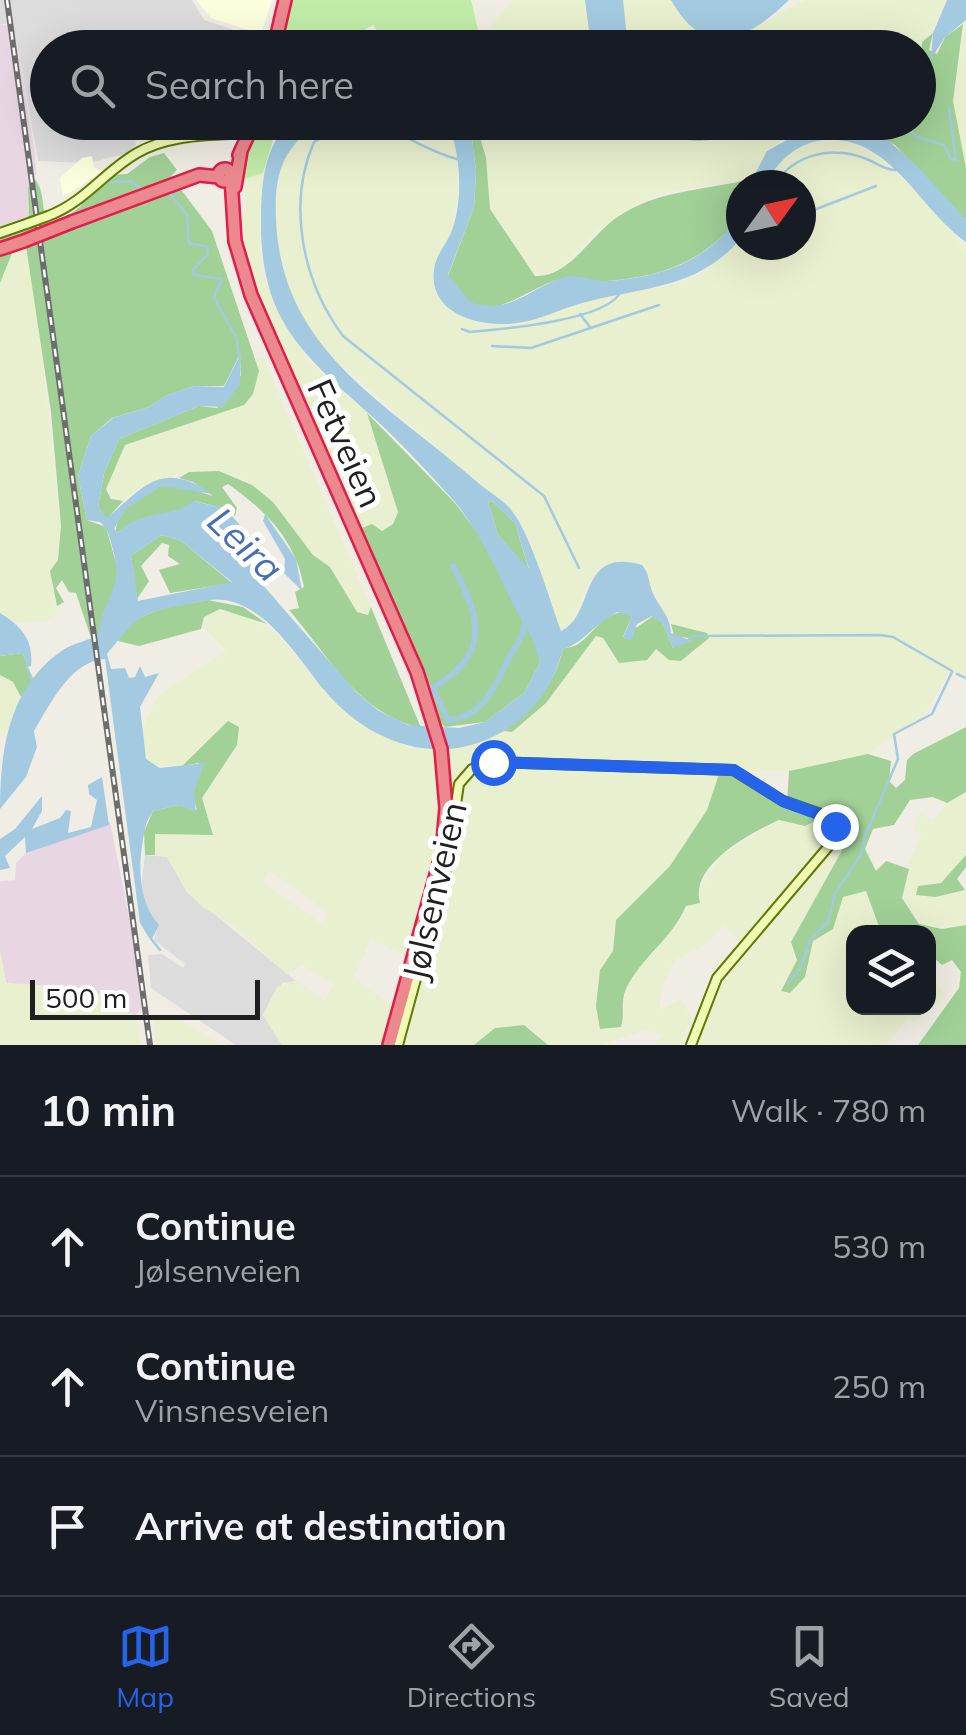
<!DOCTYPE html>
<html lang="en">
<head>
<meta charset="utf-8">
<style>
  body { margin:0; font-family:Mulish,sans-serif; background:#242831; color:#f1f3f6 }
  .controls { position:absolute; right:30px; bottom:30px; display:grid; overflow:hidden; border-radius:20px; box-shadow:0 10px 40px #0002 }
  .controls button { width:90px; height:90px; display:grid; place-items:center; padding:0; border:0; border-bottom:2px solid #363941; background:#171b24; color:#f1f3f6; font:50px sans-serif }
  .compass { position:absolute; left:726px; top:170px; width:90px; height:90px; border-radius:50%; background:#171b24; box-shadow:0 10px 40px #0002; rotate:57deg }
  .scale { position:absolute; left:30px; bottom:25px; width:230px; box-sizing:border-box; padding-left:10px; border:5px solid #1f1f1f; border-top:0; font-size:28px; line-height:35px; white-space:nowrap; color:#1f1f1f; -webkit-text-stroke:8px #fff; paint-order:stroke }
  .stop { position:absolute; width:30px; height:30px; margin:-22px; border:8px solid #2563eb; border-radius:50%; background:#fff }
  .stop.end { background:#2563eb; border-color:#fff; box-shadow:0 2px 10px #0008 }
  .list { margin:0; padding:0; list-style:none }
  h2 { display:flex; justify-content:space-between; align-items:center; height:130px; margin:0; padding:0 40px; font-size:42px }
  h2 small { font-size:32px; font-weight:400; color:#9ea1a6 }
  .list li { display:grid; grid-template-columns:65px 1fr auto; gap:30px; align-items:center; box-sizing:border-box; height:140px; padding:0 40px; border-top:2px solid #363941 }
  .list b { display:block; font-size:38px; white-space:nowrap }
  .list p { margin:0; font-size:32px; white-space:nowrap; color:#9ea1a6 }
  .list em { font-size:32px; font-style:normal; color:#9ea1a6 }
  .icon { flex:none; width:55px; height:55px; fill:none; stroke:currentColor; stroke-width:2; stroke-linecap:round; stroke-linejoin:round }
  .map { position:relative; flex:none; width:966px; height:1045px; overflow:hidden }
  .search { position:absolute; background:#171b24; box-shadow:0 10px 40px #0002; left:30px; right:30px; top:30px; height:110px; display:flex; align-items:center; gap:25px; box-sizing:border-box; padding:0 35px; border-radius:55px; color:#9ea1a6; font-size:38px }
  .sheet { height:550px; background:#171b24 }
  nav { display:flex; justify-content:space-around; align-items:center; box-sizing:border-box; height:140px; border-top:2px solid #363941; background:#171b24; font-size:28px; color:#9ea1a6 }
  nav a { display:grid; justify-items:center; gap:5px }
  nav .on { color:#2563eb }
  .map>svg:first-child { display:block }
</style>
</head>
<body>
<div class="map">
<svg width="966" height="1045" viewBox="0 0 966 1045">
  <rect width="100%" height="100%" fill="#f0eee4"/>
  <path fill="#dddcdc" d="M 0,0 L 192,0 L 204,20 L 261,39 L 267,47 L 48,48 L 48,122 L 136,123 L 133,125 L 136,145 L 124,154 L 89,163 L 38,161 L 16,38 L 6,24 L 0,24 Z
    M 145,855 L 167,857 L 187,892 L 296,981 L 282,983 L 263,1015 L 282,1045 L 236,1045 L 151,988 L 148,955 L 162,954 L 183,968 L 185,964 L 154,940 L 157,929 L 140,894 Z"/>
  <path fill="#e9d6e3" d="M 0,24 L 11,26 L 16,38 L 35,153 L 36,174 L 28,188 L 29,215 L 7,237 L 0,232 Z
    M 110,822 L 133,937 L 142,1008 L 136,1015 L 120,1011 L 109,999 L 93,992 L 6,983 L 0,950 L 0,881 L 15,880 L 16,863 L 27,852 Z"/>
  <path fill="#fbffde" d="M 196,0 L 272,0 L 261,34 L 211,18 Z
    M 92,156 L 94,168 L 103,171 L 63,197 L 60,178 L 82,158 Z"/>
  <path fill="#e9f0cf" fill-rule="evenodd" d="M 513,0 L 585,0 L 590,47 L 472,48 Z
    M 623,0 L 670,0 L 683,20 L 738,38 L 804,0 L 947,0 L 919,57 L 918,48 L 628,47 Z
    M 966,20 L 966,168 L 953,101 Z
    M 320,123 L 448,123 L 457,149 L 459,189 L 452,231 L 434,269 L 434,286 L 443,303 L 476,322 L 520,323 L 584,302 L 677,283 L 707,270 L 741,238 L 741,245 L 801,245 L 801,185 L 765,185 L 785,156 L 811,141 L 851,141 L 885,162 L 936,212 L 966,251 L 966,675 L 951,670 L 925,714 L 866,756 L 804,771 L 720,771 L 707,810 L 670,866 L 616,920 L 613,951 L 600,970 L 600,981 L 623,1021 L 625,990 L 641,964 L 679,922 L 722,854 L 779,820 L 795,824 L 827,819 L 845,838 L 845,845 L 791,942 L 795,964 L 780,988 L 781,991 L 803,981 L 813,941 L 833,929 L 843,897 L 866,891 L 881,932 L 854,932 L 854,1008 L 928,1008 L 929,974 L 947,996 L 915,1021 L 908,1019 L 886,1045 L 691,1045 L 703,1004 L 743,944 L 723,925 L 707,944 L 674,961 L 662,988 L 659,1010 L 681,999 L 692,1019 L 680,1045 L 654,1045 L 662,1035 L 645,1030 L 601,1045 L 548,1045 L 529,1027 L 519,1026 L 499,1027 L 474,1045 L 282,1045 L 263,1015 L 277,987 L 296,981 L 325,1000 L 333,984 L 301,965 L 288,975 L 281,969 L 232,924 L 204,908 L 187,892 L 167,857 L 155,855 L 155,834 L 210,836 L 213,827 L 203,811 L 202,798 L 237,745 L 203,744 L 182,766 L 173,767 L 149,763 L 142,750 L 142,729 L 158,695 L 226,651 L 203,627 L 204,618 L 214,611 L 244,614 L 275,632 L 341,707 L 409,748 L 513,732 L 546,703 L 596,636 L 602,637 L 616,661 L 655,649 L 693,654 L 707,633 L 671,624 L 651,588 L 590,582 L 571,623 L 561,631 L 516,516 L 322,349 L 289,296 L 278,252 L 275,206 L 283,157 L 303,134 ZM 270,871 L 329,914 L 323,925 L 263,882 ZM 371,940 L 418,961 L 433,971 L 392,1006 L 354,977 Z
    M 476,123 L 647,123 L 677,138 L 713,141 L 758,123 L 807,123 L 767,151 L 751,179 L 662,193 L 642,201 L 596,232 L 564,266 L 542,276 L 532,272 L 490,209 L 485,152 Z
    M 263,173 L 260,254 L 266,282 L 306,358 L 367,413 L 398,504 L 397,519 L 380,532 L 372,524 L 362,528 L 258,296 L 240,221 L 246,208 L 245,179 Z
    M 15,246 L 26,246 L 35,294 L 61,526 L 58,560 L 50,571 L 57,614 L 46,621 L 16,623 L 0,613 L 0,283 Z
    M 263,357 L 371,607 L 369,615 L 357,612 L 330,567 L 313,555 L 277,506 L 244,480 L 211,470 L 189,472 L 142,486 L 123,501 L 108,495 L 112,467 L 125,445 L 244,405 L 253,394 L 255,359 Z
    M 0,675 L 12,682 L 21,697 L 6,736 L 0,732 Z
    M 966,792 L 966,855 L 942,883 L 927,888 L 923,897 L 966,890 L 966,925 L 924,927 L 902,898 L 909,862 L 921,836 L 914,828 L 919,813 L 933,820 L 949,801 Z
    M 0,950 L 6,983 L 59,986 L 106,996 L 120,1011 L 136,1015 L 141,1045 L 0,1045 Z
    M 154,1015 L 176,1017 L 221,1045 L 156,1045 Z"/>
  <path fill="#c1eca8" d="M 280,0 L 471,0 L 479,34 L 472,47 L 431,41 L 415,47 L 390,47 L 373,25 L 333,47 L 267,48 Z
    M 247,123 L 278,123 L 263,173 L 245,179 L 239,171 Z"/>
  <path fill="#a1d197" d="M 963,24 L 953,101 L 966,168 L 966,220 L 895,145 L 857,123 L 918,122 L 922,42 L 933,33 L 929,50 L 937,54 L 945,37 Z
    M 678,122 L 758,123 C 723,144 681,149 647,123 Z
    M 470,123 L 476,123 L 486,158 L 490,209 L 535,276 C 569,278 591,235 616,218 C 658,189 703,191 751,179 L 749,185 L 741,185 L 741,216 C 705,261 663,277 606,281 C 592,282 574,275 560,279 C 520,290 478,339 448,276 L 474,207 L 476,171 Z
    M 164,153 L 177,170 L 171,176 L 212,231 L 259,371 L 253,394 L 244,405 L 125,445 L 106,489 L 111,499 L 123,501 L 107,519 L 98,507 L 104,473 L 119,439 L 199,406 L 217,408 L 241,375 L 240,354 L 224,386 L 194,386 L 165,396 L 149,407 L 112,418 L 91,436 L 78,476 L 87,520 L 106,527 L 119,574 L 98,635 L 91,638 L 76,593 L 69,592 L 62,580 L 56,588 L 64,602 L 57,606 L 50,571 L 58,560 L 61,526 L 51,412 L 26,246 L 15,246 L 0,283 L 0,232 L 7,237 L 29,215 L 28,188 L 35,179 C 47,194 40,219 51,228 L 81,206 L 85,194 L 112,175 L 127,174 L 150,157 Z
    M 367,413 L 455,503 L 482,539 L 536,642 L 540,663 L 524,693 L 485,722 L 445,727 L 439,721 L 362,528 L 372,524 L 382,531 L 393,524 L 398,512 Z
    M 219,471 L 252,485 L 273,502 L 313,555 L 330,567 L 357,612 L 368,615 L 371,607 L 421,728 C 357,713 329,656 289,610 L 299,608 L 295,592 L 304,587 C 295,539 265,510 228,484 L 222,487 L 237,508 L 235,516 L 226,509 L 195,501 C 164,524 151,505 116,534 C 113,511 150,483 173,485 C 187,486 199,492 213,496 L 193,482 L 179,478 L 189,472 Z
    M 492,501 L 515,523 L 529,570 L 498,535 L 488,502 Z
    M 161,535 L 180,540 L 232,583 L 170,593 L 159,570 L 180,564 L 168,556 L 169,545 L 162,543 L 141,566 L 149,581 L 137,599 L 131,556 Z
    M 208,600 L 243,607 L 267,624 L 220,609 L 204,617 L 201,629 L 139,646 L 118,641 C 136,608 173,607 208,600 Z
    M 624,612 L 632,616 L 623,637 L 653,616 L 663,623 L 673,648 L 689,638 L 674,636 L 671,624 L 707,633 L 709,638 L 681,661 L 669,660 L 656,649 L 647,660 L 619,663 L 603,638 L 596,636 L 546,703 L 512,732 L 503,731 C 535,706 553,688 563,649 C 568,647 574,647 578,644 C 595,633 601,613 624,612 Z
    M 23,653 L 32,681 L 21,697 L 13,682 L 0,675 L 0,656 Z
    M 228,721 L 239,727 L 237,745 L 202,798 L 213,835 L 155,834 L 155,855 L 145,855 L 144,832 L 153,811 L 179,805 L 197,810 L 193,796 L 199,763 L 182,766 Z
    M 966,727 L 966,792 L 947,803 L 933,797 L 910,800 L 894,825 L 873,829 L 865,849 L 876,871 L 886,861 L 909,869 L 902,898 L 919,924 L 942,929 L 966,925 L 966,1045 L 918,1045 L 959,988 L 961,972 L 952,960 L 942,965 L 935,959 L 929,960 L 928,932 L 881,932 L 866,891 L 843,897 L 833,929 L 813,941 L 805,977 L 790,993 L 781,991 L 797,960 L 791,942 L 845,845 L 845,838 L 822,818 L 805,826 L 779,820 C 751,833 689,865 700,903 L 686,906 C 673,938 641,957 626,989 C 620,1002 625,1014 621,1027 L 600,1029 L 596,1006 L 600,970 L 613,951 L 616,920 L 670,866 L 707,810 L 720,771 L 727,770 L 787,802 L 789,771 L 868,754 L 891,761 L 889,781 L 896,788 L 905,780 L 907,760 L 913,754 Z
    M 966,855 L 966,867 L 957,879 L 965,890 L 935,897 L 916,895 L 918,886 L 941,883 Z
    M 524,1025 L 548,1045 L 474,1045 L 495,1028 Z"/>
  <path fill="#a3cae0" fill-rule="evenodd" d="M 585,0 L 623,0 L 628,47 L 591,47 Z
    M 671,0 L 789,0 C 748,40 705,61 671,0 Z
    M 947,0 L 966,0 L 966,20 L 945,37 L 931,59 L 933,33 Z
    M 287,123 L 320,123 C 282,147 274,175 276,219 C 281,352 388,403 477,482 C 488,492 502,498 512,511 C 530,533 550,601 561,631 C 596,615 577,546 642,565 C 649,574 648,578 651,588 C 656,605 670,613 671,633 L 692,641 L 673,648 L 663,623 L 652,616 L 637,624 L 631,641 L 623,638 L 632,616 L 617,612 C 596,622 583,644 563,649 C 551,691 531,720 488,739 C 429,765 365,739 325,691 C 298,659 270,608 225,600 C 212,598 199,602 187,604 C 136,614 139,616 107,654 L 111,669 L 125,668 L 129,678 L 135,677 L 140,666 L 145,677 L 159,673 L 140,707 L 146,759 L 160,768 L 205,763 L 194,790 L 196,812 L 179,805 L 153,811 L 147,821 C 138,856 135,898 159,925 L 151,941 L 140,923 L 105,659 C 70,661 50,705 34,731 L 37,747 L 26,777 L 0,809 C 0,750 9,686 63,650 C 74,643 87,641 98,635 C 103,597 124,592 113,550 C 110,539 109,530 100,522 L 87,520 L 78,476 L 91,436 L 113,418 L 149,407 L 165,396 L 194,386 L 224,387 L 241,353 L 240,384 L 223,407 L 199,406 L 119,439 L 104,473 L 98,507 L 107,518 C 146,485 161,460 213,494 L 162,486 L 126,509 L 114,529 L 118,533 C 141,508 169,520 194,501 L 226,509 L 252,539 L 251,564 L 255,576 L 356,692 L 379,711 L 408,725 L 459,728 L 485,722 L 524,693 L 540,663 C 535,637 523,624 512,602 C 495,567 480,533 455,502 C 430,474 402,444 375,419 C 303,354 259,322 261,216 C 262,179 264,153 287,123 ZM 492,501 L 515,523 L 529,569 L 498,535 L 488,502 ZM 161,535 L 180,540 L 232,582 L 138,601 L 131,556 Z
    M 448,123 L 470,123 L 476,171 L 474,207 L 448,275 L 470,302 C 509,316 530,288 564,277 C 577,273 594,282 609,281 C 664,277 709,260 741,214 L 741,238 C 701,287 647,287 590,301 C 566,306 542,320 517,323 C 482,328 428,315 434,270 C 435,257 444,247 450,235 C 464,203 461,155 448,123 Z
    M 817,123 L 857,123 L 881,134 L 918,167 L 966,220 L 966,242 C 920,210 890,134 824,140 C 796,143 778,161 765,185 L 749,185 L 767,151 Z
    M 265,514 L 296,559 L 302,591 L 284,573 L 285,559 L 263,521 Z
    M 0,613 C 21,626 34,640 31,666 L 27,667 L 23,653 L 0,656 Z
    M 102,777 L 109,825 L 26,853 L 25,837 L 5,856 L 10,868 L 0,870 L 0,839 L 15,829 L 42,796 L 42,811 L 32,829 L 60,818 L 66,810 L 71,811 L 68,833 L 91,827 L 97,800 L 89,794 L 88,785 Z"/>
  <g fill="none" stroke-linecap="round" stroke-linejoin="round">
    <path stroke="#a3cae0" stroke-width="2.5" d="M 351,122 L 314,142 C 287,204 302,281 343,336 L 544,496 L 579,568
      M 369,122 C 401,131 425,151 457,159
      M 901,122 L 917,137 L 944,145 L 951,159 L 956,160 L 949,108
      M 670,125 L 699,133 L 742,122
      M 104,182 L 131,181 L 142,190
      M 774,185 C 795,153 833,145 869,160 C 880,165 887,171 900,170
      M 169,192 L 187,215 L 189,243 L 208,247 L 207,255 L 193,270 L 194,275 L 222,279 L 214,298 L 236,337 L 239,356
      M 801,215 L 876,186
      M 580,314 L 590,327
      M 462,329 L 470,332 C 502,329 604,321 620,293
      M 492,346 L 531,348 L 659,305
      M 690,640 L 693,636 L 880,635 L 893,637 L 952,671
      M 27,668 L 34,683
      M 957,674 L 966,678
      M 152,940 L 160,950
      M 789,983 L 800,969 L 810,940 L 828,922 L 835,893 L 861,855 L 865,836 L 898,759 L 894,734 L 932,714 L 952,672"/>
    <path stroke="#a3cae0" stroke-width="6" d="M 448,720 L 433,688 C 491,653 481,619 453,566
      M 448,720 C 482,718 495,687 508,660 C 515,646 522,640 525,623"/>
    <g stroke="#5f7b00" stroke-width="12">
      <path id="secondary" d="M 48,216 C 85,202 104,172 137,153 C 170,134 208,136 245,133
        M 0,233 L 29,223
        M 398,1045 L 447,865 L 459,784 L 472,769 L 493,762 L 733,770 L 783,801 L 824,815 L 835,826 L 828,847 L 717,978 L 691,1045"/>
    </g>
    <g stroke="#e31c48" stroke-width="16">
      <path id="highway" d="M 274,48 L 285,0
        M 239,155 L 254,122
        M219 175a6 6 0 1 1 12 0a6 6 0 1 1-12 0Z
        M 231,178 L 235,241 L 251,295 L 417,672 L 441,749 L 446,808 L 442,853 L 389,1045
        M 235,187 L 241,151
        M 72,222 L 199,175 L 219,177
        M 0,249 L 24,241"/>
    </g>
    <use href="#secondary" stroke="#f0fcb6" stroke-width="8"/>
    <use href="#highway" stroke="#eb898f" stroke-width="11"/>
    <g stroke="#6d6d6d" stroke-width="6">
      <path id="rail" d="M 7,0 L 150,1045"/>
    </g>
    <use href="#rail" stroke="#fff" stroke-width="2.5" stroke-dasharray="8" stroke-linecap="butt"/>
    <g stroke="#5f7b00" stroke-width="12" stroke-linecap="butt">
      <path id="secondary-bridge" d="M 29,223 L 48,216"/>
    </g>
    <g stroke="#e31c48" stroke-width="16" stroke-linecap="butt">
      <path id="highway-bridge" d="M 24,241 L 72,222"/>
    </g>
    <use href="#secondary-bridge" stroke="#f0fcb6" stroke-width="8"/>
    <use href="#highway-bridge" stroke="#eb898f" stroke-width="11"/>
  </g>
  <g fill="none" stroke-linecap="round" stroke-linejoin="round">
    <path stroke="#2563eb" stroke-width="12" d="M 493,762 L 734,770 L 783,801 L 824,816 L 835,826"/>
  </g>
  <g text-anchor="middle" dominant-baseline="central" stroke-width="10" stroke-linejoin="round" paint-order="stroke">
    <g font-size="35" fill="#1f1f1f" stroke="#fff">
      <text transform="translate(346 443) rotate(66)">Fetveien</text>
      <text transform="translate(434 891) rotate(-77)">Jølsenveien</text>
    </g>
    <g font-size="38" font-style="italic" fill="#466fb3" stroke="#fff">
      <text transform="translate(246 544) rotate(44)">Leira</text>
    </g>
  </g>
</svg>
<div class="controls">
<button><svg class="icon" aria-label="layers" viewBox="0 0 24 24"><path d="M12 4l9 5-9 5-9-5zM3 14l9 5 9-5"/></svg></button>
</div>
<svg class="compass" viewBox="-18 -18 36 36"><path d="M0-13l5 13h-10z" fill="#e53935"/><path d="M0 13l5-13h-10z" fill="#9ea1a6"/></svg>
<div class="scale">500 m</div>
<div class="stop" style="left:493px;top:762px"></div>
<div class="stop end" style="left:835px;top:826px"></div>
<div class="search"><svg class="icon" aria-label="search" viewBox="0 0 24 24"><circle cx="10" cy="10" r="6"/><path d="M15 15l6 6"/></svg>Search here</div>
</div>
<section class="sheet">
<h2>10 min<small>Walk · 780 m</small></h2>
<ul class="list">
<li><svg class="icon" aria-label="ahead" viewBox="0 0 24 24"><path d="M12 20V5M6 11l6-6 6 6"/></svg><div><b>Continue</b><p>Jølsenveien</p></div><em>530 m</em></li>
<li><svg class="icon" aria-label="ahead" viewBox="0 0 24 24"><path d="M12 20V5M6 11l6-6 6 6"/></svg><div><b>Continue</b><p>Vinsnesveien</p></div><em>250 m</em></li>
<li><svg class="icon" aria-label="arrive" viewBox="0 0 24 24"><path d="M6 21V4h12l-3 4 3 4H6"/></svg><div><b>Arrive at destination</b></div></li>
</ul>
</section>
<nav>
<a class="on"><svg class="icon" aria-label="map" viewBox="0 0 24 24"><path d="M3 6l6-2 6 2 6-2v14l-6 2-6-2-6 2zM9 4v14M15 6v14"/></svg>Map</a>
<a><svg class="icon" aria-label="directions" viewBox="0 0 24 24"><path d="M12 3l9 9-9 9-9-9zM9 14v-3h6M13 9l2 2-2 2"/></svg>Directions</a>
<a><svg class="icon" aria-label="saved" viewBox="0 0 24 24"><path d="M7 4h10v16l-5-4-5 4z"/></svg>Saved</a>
</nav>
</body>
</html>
